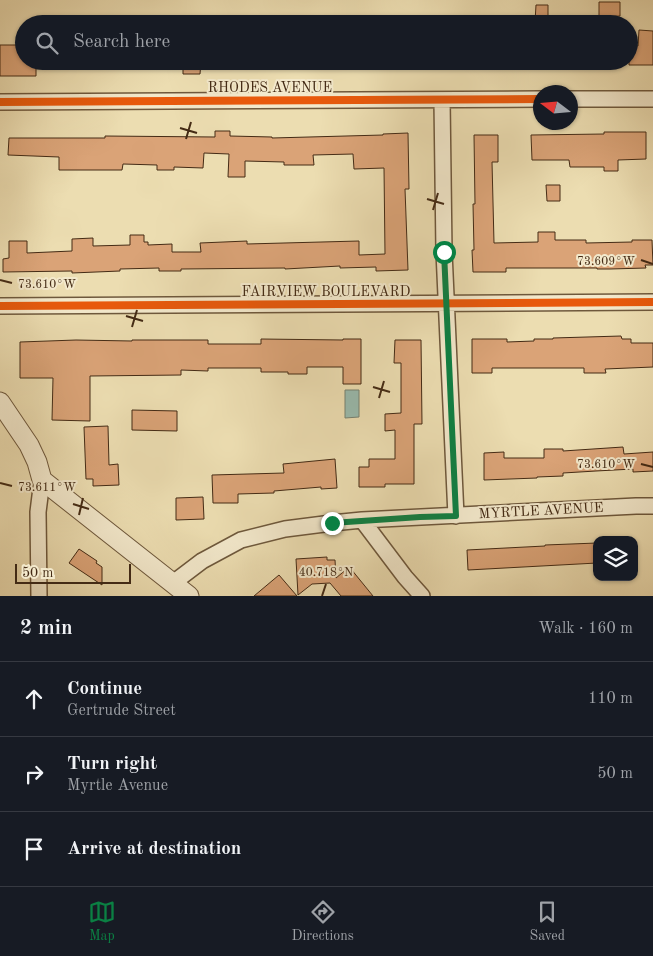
<!DOCTYPE html>
<html lang="en">
<head>
<meta charset="utf-8">
<style>
  body { margin:0; font-family:"Old Standard TT",serif; background:#242831; color:#f1f3f6 }
  .controls { position:absolute; right:15px; bottom:15px; display:grid; overflow:hidden; border-radius:10px; box-shadow:0 1px 4px #0004 }
  .controls button { width:45px; height:45px; display:grid; place-items:center; padding:0; border:0; border-bottom:1px solid #363941; background:#171b24; color:#f1f3f6; font:25px sans-serif }
  .compass { position:absolute; left:533px; top:85px; width:45px; height:45px; border-radius:50%; background:#171b24; box-shadow:0 1px 4px #0004; rotate:286deg }
  .scale { position:absolute; left:15px; bottom:12px; width:116px; box-sizing:border-box; padding-left:5px; border:2px solid #442b15; border-top:0; font-size:14px; line-height:18px; white-space:nowrap; color:#442b15; -webkit-text-stroke:4px #f3e9cc; paint-order:stroke }
  .stop { position:absolute; width:15px; height:15px; margin:-11px; border:4px solid #0b8043; border-radius:50%; background:#fff }
  .stop.end { background:#0b8043; border-color:#fff; box-shadow:0 1px 5px #0008 }
  .list { margin:0; padding:0; list-style:none }
  h2 { display:flex; justify-content:space-between; align-items:center; height:65px; margin:0; padding:0 20px; font-size:21px }
  h2 small { font-size:16px; font-weight:400; color:#9ea1a6 }
  .list li { display:grid; grid-template-columns:32px 1fr auto; gap:15px; align-items:center; box-sizing:border-box; height:75px; padding:0 20px; border-top:1px solid #363941 }
  .list b { display:block; font-size:19px; white-space:nowrap }
  .list p { margin:0; font-size:16px; white-space:nowrap; color:#9ea1a6 }
  .list em { font-size:16px; font-style:normal; color:#9ea1a6 }
  .icon { flex:none; width:28px; height:28px; fill:none; stroke:currentColor; stroke-width:2; stroke-linecap:round; stroke-linejoin:round }
  .map { position:relative; flex:none; width:653px; height:596px; overflow:hidden }
  .search { position:absolute; background:#171b24; box-shadow:0 1px 4px #0004; left:15px; right:15px; top:15px; height:55px; display:flex; align-items:center; gap:12px; box-sizing:border-box; padding:0 18px; border-radius:28px; color:#9ea1a6; font-size:19px }
  .sheet { height:290px; background:#171b24 }
  nav { display:flex; justify-content:space-around; align-items:center; box-sizing:border-box; height:70px; border-top:1px solid #363941; background:#171b24; font-size:14px; color:#9ea1a6 }
  nav a { display:grid; justify-items:center; gap:2px }
  nav .on { color:#0b8043 }
  .map>svg:first-child { display:block }
</style>
</head>
<body>
<div class="map">
<svg width="653" height="596" viewBox="0 0 653 596">
  <rect width="100%" height="100%" fill="#ecddb1"/>
  <filter id="stains"><feTurbulence type="fractalNoise" baseFrequency=".004" numOctaves="4"/><feColorMatrix values="0 0 0 0 .2 0 0 0 0 .09 0 0 0 0 .02 0 0 0 .5 -.17"/></filter>
  <radialGradient id="worn" r=".72"><stop offset=".6" stop-color="#630" stop-opacity="0"/><stop offset="1" stop-color="#630" stop-opacity=".3"/></radialGradient>
  <path fill="#99bbae" stroke="#778171" d="M 345,390 L 359,390 L 359,417 L 345,418 Z"/>
  <path fill="#daa377" stroke="#442b15" d="M 599,2 L 620,2 L 620,16 L 599,17 Z
    M 536,5 L 548,5 L 548,23 L 535,22 Z
    M 639,30 L 653,31 L 653,65 L 629,65 L 629,45 L 638,46 Z
    M 0,45 L 24,45 L 24,61 L 36,61 L 36,76 L 0,76 Z
    M 183,61 L 201,61 L 200,74 L 183,74 Z
    M 215,131 L 230,131 L 230,136 L 272,137 L 272,138 L 383,135 L 383,134 L 408,133 L 409,189 L 405,189 L 408,270 L 376,271 L 376,267 L 340,268 L 340,266 L 285,269 L 285,268 L 181,269 L 181,271 L 159,271 L 159,268 L 120,269 L 120,271 L 72,273 L 72,271 L 3,272 L 3,259 L 9,258 L 9,241 L 27,241 L 27,253 L 72,251 L 72,239 L 93,238 L 93,246 L 130,245 L 130,235 L 144,235 L 144,242 L 148,242 L 148,245 L 172,244 L 172,252 L 201,252 L 200,243 L 247,241 L 247,244 L 359,241 L 359,255 L 385,254 L 384,168 L 354,169 L 353,154 L 313,155 L 314,165 L 284,165 L 284,162 L 245,161 L 245,177 L 228,177 L 229,154 L 204,153 L 203,168 L 174,167 L 174,170 L 157,170 L 157,165 L 123,164 L 122,170 L 59,170 L 59,157 L 8,155 L 9,138 L 105,138 L 105,136 L 215,137 Z
    M 604,132 L 646,132 L 646,159 L 618,160 L 618,171 L 604,171 L 604,167 L 570,167 L 569,160 L 532,160 L 531,135 L 604,134 Z
    M 474,135 L 498,135 L 498,162 L 492,162 L 494,243 L 538,242 L 538,232 L 555,232 L 555,240 L 586,240 L 586,243 L 632,242 L 632,240 L 652,240 L 653,265 L 645,265 L 646,268 L 610,269 L 597,269 L 597,268 L 506,268 L 506,272 L 473,272 L 472,250 L 474,250 L 473,204 L 475,204 Z
    M 546,185 L 560,185 L 560,201 L 547,201 Z
    M 621,336 L 622,339 L 631,339 L 631,343 L 653,343 L 653,367 L 605,369 L 606,373 L 584,373 L 584,368 L 492,368 L 492,373 L 472,373 L 472,339 L 507,339 L 507,342 L 534,341 L 534,339 L 553,339 L 553,338 Z
    M 261,339 L 343,340 L 343,339 L 361,339 L 361,384 L 343,384 L 343,367 L 307,367 L 307,374 L 288,374 L 288,372 L 261,372 L 261,368 L 208,368 L 208,371 L 181,370 L 181,375 L 90,376 L 90,421 L 52,420 L 53,378 L 20,378 L 20,342 L 76,340 L 132,341 L 132,340 L 208,340 L 208,344 L 261,344 Z
    M 395,340 L 421,340 L 422,424 L 414,424 L 414,484 L 385,484 L 385,487 L 359,487 L 359,467 L 369,467 L 369,459 L 395,459 L 395,430 L 385,431 L 385,414 L 401,413 L 401,363 L 394,363 Z
    M 132,410 L 177,411 L 177,431 L 132,430 Z
    M 108,426 L 109,465 L 118,464 L 119,485 L 93,486 L 93,479 L 86,479 L 84,427 Z
    M 623,447 L 624,454 L 653,452 L 653,471 L 633,472 L 633,469 L 596,471 L 563,473 L 563,476 L 537,477 L 537,478 L 484,480 L 484,453 L 504,452 L 504,458 L 544,458 L 544,449 L 563,449 L 563,451 Z
    M 335,459 L 337,488 L 321,489 L 321,487 L 274,491 L 274,493 L 238,494 L 238,503 L 213,503 L 212,475 L 284,473 L 283,464 Z
    M 203,497 L 204,519 L 176,520 L 176,498 Z
    M 597,543 L 597,563 L 468,570 L 467,550 L 545,546 L 545,545 Z
    M 79,549 L 97,561 L 96,563 L 102,567 L 102,585 L 69,563 Z
    M 327,557 L 327,560 L 335,560 L 336,578 L 348,568 L 350,570 L 351,569 L 373,596 L 341,596 L 330,583 L 312,584 L 298,595 L 296,559 Z
    M 279,575 L 297,596 L 254,596 Z"/>
  <g fill="none" stroke-linecap="round" stroke-linejoin="round">
    <g stroke="#6e583c" stroke-width="18">
      <path id="minor" d="M 570,99 L 653,99
        M 442,100 L 444,252 L 456,516
        M 0,102 L 540,99
        M 0,306 L 653,302
        M 362,520 L 405,577 L 422,596
        M 173,583 L 202,561 L 241,540 L 285,529 L 332,523 L 362,520 L 636,506 L 653,506
        M 39,596 L 38,512 L 42,480"/>
    </g>
    <g stroke="#6e583c" stroke-width="21">
      <path id="tertiary" d="M 0,402 L 29,445 L 37,462 L 42,480 L 189,596"/>
    </g>
    <use href="#minor" stroke="#f3e9cc" stroke-width="15"/>
    <use href="#tertiary" stroke="#f3e9cc" stroke-width="19"/>
    <g stroke="#f3e9cc" stroke-width="11">
      <path id="cycleway" d="M 0,102 L 540,99
        M 0,306 L 653,302"/>
    </g>
    <use href="#cycleway" stroke="#e8590c" stroke-width="8"/>
  </g>
  <g fill="none" stroke-linecap="round" stroke-linejoin="round">
    <path stroke="#0b8043" stroke-width="6" d="M 332,523 L 420,517 L 456,516 L 444,252"/>
  </g>
  <path fill="none" stroke="#442b15" stroke-width="2" d="M 180,128 L 197,133M 186,139 L 191,122M 427,199 L 444,204M 433,210 L 438,193M 641,260 L 653,264M 0,280 L 12,283M 126,316 L 143,321M 132,327 L 137,310M 373,387 L 390,392M 379,398 L 384,381M 641,464 L 653,467M 0,483 L 12,486M 73,504 L 89,509M 79,515 L 83,498M 322,596 L 326,584"/>
  <g text-anchor="middle" dominant-baseline="central" stroke-width="4" stroke-linejoin="round" paint-order="stroke">
    <g font-size="14" fill="#442b15" stroke="#f3e9cc">
      <text x="270" y="88">RHODES AVENUE</text>
      <text x="326" y="292">FAIRVIEW BOULEVARD</text>
      <text transform="translate(541 511) rotate(-3)">MYRTLE AVENUE</text>
    </g>
  </g>
  <g font-size="12" text-anchor="middle" fill="#442b15" stroke="#f3e9cc" stroke-width="4" stroke-linejoin="round" paint-order="stroke">
    <text x="606" y="265">73.609°W</text>
    <text x="47" y="288">73.610°W</text>
    <text x="606" y="468">73.610°W</text>
    <text x="47" y="491">73.611°W</text>
    <text x="326" y="576">40.718°N</text>
  </g>
  <rect width="100%" height="100%" filter="url(#stains)"/>
  <rect width="100%" height="100%" fill="url(#worn)"/>
</svg>
<div class="controls">
<button><svg class="icon" aria-label="layers" viewBox="0 0 24 24"><path d="M12 4l9 5-9 5-9-5zM3 14l9 5 9-5"/></svg></button>
</div>
<svg class="compass" viewBox="-18 -18 36 36"><path d="M0-13l5 13h-10z" fill="#e53935"/><path d="M0 13l5-13h-10z" fill="#9ea1a6"/></svg>
<div class="scale">50 m</div>
<div class="stop" style="left:444px;top:252px"></div>
<div class="stop end" style="left:332px;top:523px"></div>
<div class="search"><svg class="icon" aria-label="search" viewBox="0 0 24 24"><circle cx="10" cy="10" r="6"/><path d="M15 15l6 6"/></svg>Search here</div>
</div>
<section class="sheet">
<h2>2 min<small>Walk · 160 m</small></h2>
<ul class="list">
<li><svg class="icon" aria-label="ahead" viewBox="0 0 24 24"><path d="M12 20V5M6 11l6-6 6 6"/></svg><div><b>Continue</b><p>Gertrude Street</p></div><em>110 m</em></li>
<li><svg class="icon" aria-label="right" viewBox="0 0 24 24"><path d="M7 20v-9h11M14 6l5 5-5 5"/></svg><div><b>Turn right</b><p>Myrtle Avenue</p></div><em>50 m</em></li>
<li><svg class="icon" aria-label="arrive" viewBox="0 0 24 24"><path d="M6 21V4h12l-3 4 3 4H6"/></svg><div><b>Arrive at destination</b></div></li>
</ul>
</section>
<nav>
<a class="on"><svg class="icon" aria-label="map" viewBox="0 0 24 24"><path d="M3 6l6-2 6 2 6-2v14l-6 2-6-2-6 2zM9 4v14M15 6v14"/></svg>Map</a>
<a><svg class="icon" aria-label="directions" viewBox="0 0 24 24"><path d="M12 3l9 9-9 9-9-9zM9 14v-3h6M13 9l2 2-2 2"/></svg>Directions</a>
<a><svg class="icon" aria-label="saved" viewBox="0 0 24 24"><path d="M7 4h10v16l-5-4-5 4z"/></svg>Saved</a>
</nav>
</body>
</html>
